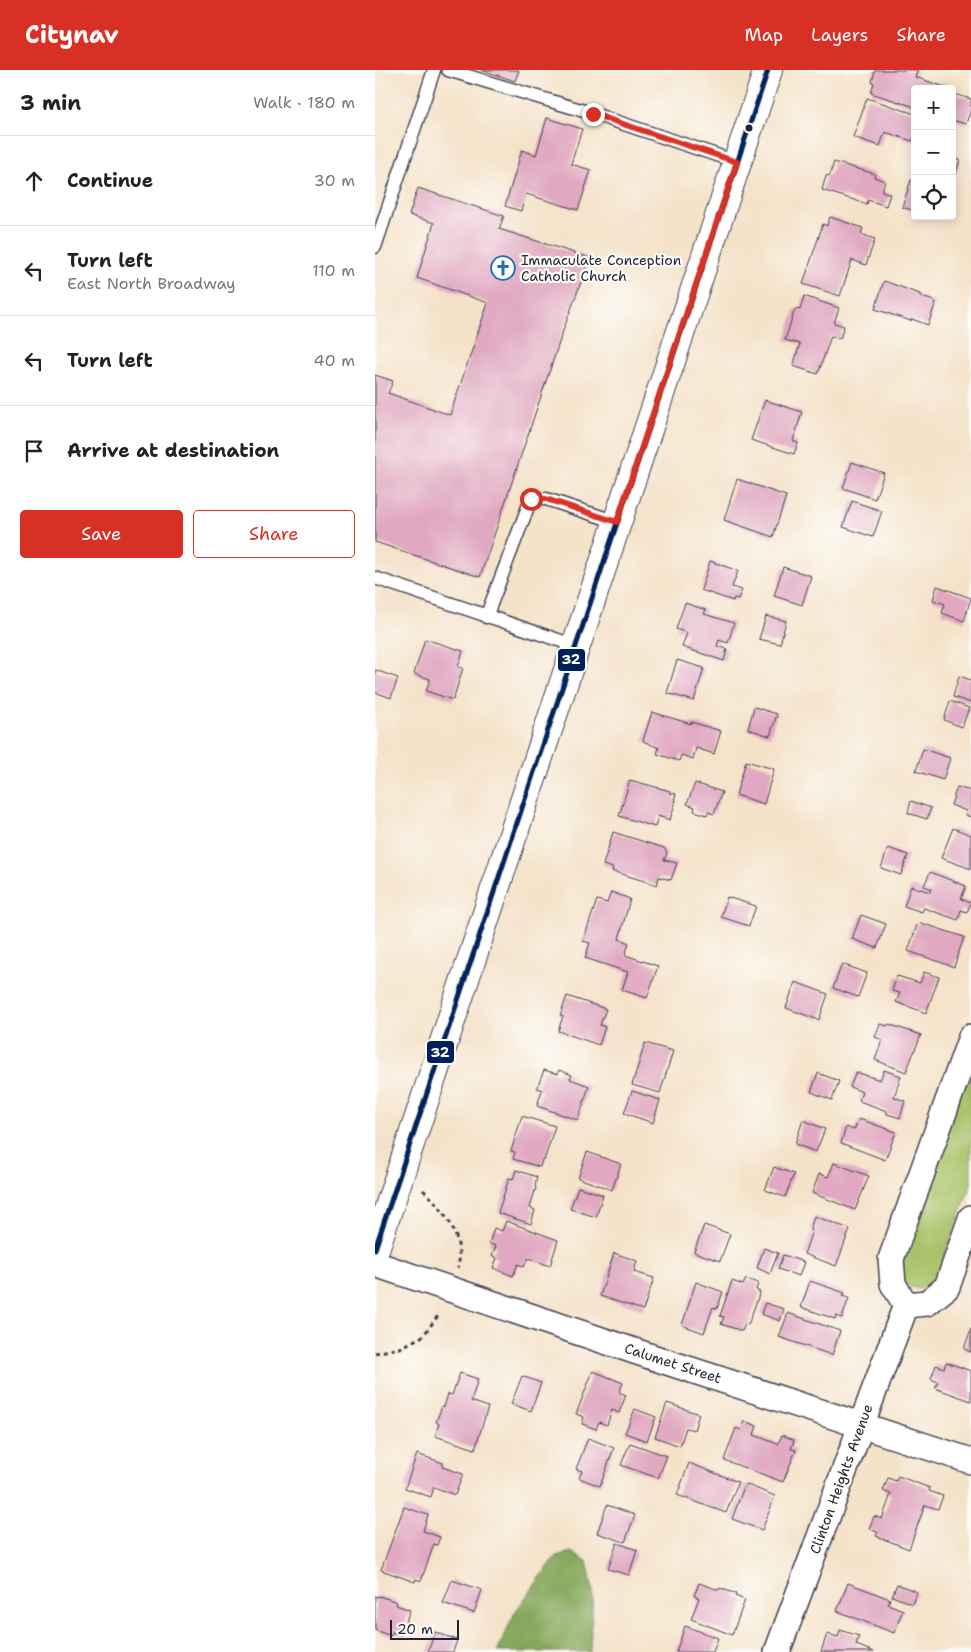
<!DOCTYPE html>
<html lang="en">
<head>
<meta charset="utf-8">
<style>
  body { margin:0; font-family:"Shantell Sans",sans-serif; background:#f2f2f2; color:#222 }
  .controls { position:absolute; right:15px; top:15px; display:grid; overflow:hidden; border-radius:5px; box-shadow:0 2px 12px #0003 }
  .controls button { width:45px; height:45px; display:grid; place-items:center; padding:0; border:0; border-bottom:1px solid #e0e0e0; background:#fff; color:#222; font:25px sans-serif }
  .scale { position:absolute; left:15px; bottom:12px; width:69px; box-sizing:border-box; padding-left:5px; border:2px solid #22223b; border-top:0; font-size:14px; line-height:18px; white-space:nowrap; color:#22223b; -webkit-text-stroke:4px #fdfcf7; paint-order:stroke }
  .stop { position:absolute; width:15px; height:15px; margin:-11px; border:4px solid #d93025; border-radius:50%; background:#fff }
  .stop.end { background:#d93025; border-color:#fff; box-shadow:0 1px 5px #0008 }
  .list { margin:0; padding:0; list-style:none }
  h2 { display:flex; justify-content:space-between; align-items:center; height:65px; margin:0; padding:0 20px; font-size:21px }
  h2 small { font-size:16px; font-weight:400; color:#767676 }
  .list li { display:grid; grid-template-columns:32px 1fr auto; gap:15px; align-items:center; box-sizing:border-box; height:90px; padding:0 20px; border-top:1px solid #e0e0e0 }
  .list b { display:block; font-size:19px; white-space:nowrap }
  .list p { margin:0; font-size:16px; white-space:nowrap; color:#767676 }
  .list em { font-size:16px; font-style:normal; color:#767676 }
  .actions { display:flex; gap:10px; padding:15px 20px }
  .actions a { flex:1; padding:11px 0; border:1px solid #d93025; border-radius:5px; text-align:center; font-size:18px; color:#d93025 }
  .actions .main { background:#d93025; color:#fff }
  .icon { flex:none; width:28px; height:28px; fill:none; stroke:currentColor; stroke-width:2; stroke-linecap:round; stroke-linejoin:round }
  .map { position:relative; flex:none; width:596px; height:1582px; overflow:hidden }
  header { display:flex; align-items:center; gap:30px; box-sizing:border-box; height:70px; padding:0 25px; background:#d93025; color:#fff }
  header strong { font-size:24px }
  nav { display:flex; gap:28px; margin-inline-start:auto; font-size:18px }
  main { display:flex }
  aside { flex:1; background:#fff }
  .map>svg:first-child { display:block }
</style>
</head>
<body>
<header>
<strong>Citynav</strong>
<nav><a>Map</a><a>Layers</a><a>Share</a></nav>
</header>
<main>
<aside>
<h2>3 min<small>Walk · 180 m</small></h2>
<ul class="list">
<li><svg class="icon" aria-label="ahead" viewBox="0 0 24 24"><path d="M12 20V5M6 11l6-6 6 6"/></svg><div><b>Continue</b></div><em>30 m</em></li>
<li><svg class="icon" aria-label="left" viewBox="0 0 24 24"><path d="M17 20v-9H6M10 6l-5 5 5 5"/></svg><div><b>Turn left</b><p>East North Broadway</p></div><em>110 m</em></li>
<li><svg class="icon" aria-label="left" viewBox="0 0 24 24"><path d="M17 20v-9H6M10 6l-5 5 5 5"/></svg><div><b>Turn left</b></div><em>40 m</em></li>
<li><svg class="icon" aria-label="arrive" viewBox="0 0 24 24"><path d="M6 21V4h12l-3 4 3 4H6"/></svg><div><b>Arrive at destination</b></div></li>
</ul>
<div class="actions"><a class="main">Save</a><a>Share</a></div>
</aside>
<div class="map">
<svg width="596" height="1582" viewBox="0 0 596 1582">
  <rect width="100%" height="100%" fill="#fdfcf7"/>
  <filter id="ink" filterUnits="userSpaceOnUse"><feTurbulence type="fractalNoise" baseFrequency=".02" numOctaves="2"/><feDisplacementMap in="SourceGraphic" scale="10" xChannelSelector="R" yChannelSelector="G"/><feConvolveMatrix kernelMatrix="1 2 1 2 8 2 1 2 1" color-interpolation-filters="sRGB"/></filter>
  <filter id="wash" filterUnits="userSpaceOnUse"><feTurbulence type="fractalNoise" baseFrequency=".0096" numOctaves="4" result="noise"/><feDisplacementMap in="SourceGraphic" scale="20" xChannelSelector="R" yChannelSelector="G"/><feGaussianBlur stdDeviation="1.12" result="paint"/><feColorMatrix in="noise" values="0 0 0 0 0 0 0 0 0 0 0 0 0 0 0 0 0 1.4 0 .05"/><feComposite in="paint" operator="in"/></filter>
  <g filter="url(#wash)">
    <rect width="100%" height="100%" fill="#f4e2c9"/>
    <path fill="#a8c268" stroke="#657252" d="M 596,990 L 596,1114 L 562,1207 C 551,1220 542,1222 528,1212 L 523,1189 Z"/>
    <path fill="#86a85c" stroke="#54654c" d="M 196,1482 L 212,1491 L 218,1520 L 215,1582 L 122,1582 L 140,1542 L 181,1486 Z"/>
    <g id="blocks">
      <path fill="#e0a8c1" d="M 106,0 L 144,0 L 140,11 Z
        M 500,0 L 543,0 L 540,7 L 576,19 L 540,19 L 540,37 L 496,23 L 499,13 L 497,12 Z
        M 579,24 L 596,29 L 596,39 L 591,54 L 577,50 L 577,29 Z
        M 492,28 L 540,44 L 540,64 L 537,71 L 510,62 L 505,76 L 478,67 Z
        M 172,48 L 207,59 L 196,94 L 216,100 L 203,140 L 151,124 L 146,141 L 130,136 L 147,80 L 161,85 Z
        M 577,87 L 585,90 L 578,113 L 577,113 Z
        M 459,92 L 500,104 L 499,107 L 510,111 L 507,121 L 515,124 L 511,136 L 493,130 L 492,134 L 447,120 L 451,106 L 455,105 Z
        M 536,110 L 540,112 L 540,141 L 527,137 Z
        M 43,118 L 129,146 L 124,159 L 215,188 L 189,258 L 105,507 L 0,472 L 0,305 L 18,311 L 13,323 L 75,345 L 113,233 L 42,208 L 59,153 L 34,145 Z
        M 455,147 L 488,158 L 486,164 L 500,169 L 491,195 L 477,190 L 465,226 L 428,214 L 448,154 L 452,156 Z
        M 509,211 L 545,224 L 545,226 L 561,232 L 553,255 L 537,249 L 536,251 L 500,239 Z
        M 429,226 L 464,238 L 459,253 L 469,256 L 465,269 L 456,266 L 443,304 L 418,296 L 425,274 L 410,270 L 420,239 L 425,240 Z
        M 390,330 L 427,342 L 418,371 L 423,373 L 419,384 L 376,370 Z
        M 477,392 L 509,403 L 500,429 L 468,418 Z
        M 362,409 L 411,426 L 398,467 L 349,450 Z
        M 477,431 L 507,441 L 498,467 L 468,457 Z
        M 335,491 L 363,501 L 357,517 L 367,520 L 363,529 L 359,528 L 358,531 L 326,520 Z
        M 408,497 L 436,506 L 427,535 L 399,526 Z
        M 562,516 L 596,528 L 589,551 L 567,543 L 570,534 L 558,530 Z
        M 310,533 L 331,540 L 329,544 L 359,553 L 353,573 L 344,570 L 342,576 L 352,579 L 349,591 L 307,577 L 312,563 L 301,559 Z
        M 391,546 L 411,551 L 405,574 L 384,569 Z
        M 50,569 L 88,581 L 83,597 L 88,598 L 78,630 L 51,621 L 55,609 L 39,604 Z
        M 302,590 L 329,598 L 319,631 L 292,623 Z
        M 0,600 L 23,608 L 16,628 L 0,622 Z
        M 584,606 L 596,610 L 596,633 L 578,627 Z
        M 575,631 L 594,638 L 587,657 L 569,650 Z
        M 379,637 L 402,644 L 395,666 L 373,659 Z
        M 277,642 L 316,654 L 316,652 L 346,661 L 339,684 L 321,678 L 318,689 L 306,685 L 304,691 L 282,684 L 284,678 L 268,671 Z
        M 548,679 L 575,688 L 568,710 L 541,701 Z
        M 371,691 L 399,699 L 389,734 L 361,725 Z
        M 255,710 L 295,721 L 295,723 L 301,724 L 299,730 L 301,730 L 295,750 L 283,746 L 280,757 L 244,746 Z
        M 320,713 L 347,722 L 339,744 L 333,742 L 332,745 L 319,741 L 320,737 L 312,734 Z
        M 582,717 L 596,721 L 596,747 L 590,745 L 591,741 L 576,735 Z
        M 536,731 L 556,738 L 552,749 L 533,743 Z
        M 578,758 L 596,765 L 596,799 L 566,788 Z
        M 238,762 L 289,778 L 292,783 L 289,790 L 302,793 L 296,810 L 284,807 L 282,815 L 237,801 L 238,798 L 228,795 Z
        M 513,778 L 533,785 L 526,805 L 506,798 Z
        M 555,802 L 591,816 L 586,829 L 596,833 L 592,842 L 586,840 L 583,850 L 549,838 L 547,842 L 529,836 L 536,816 L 555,822 L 557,819 L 549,816 Z
        M 236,822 L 255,829 L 244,869 L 254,873 L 250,885 L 283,896 L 272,928 L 247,920 L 253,902 L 210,888 L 215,873 L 208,871 L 222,830 L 232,833 Z
        M 352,827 L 381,836 L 374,856 L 346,847 Z
        M 486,845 L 511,854 L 502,878 L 477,869 Z
        M 543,852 L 589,867 L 579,897 L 533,881 Z
        M 467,894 L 492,903 L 483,927 L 458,918 Z
        M 549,902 L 564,907 L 551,943 L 521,932 L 525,923 L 517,921 L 522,906 L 545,913 Z
        M 420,912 L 453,924 L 444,950 L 411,938 Z
        M 192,926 L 231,939 L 225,955 L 230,957 L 224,975 L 183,961 L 188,946 L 185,946 Z
        M 505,954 L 512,956 L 513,954 L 546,965 L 531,1002 L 500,990 L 507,970 L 500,967 Z
        M 270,973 L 298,981 L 285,1023 L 257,1015 Z
        M 169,1000 L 183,1004 L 184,1000 L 197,1005 L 195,1009 L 214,1016 L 203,1050 L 162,1036 L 167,1020 L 162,1018 Z
        M 509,1000 L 526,1006 L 519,1027 L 530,1031 L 525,1048 L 512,1044 L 512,1041 L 484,1031 L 487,1022 L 475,1017 L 481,1002 L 505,1010 Z
        M 443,1003 L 464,1011 L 457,1030 L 436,1022 Z
        M 257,1021 L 285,1030 L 278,1053 L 249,1043 Z
        M 147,1046 L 180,1056 L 169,1091 L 167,1090 L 165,1097 L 138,1089 L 140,1082 L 136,1081 Z
        M 484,1049 L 521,1062 L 510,1090 L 466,1073 L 471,1057 L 479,1060 Z
        M 428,1050 L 450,1059 L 441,1082 L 420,1074 Z
        M 212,1082 L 246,1094 L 237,1120 L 203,1108 Z
        M 459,1093 L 494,1106 L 480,1140 L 437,1123 L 444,1104 L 453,1107 Z
        M 399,1097 L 419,1104 L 410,1127 L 390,1120 Z
        M 141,1100 L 162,1107 L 160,1116 L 161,1117 L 155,1138 L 160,1140 L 156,1154 L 123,1143 L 134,1108 L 138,1109 Z
        M 203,1117 L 228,1125 L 221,1147 L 195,1139 Z
        M 439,1146 L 475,1159 L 461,1196 L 429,1184 L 437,1161 L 435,1160 Z
        M 131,1151 L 183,1170 L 175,1196 L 153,1188 L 149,1197 L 143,1194 L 138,1206 L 118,1198 L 122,1188 L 117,1186 L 121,1176 L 114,1174 L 119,1158 L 127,1161 Z
        M 329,1155 L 355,1164 L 345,1191 L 319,1182 Z
        M 389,1178 L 403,1183 L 395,1204 L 382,1198 Z
        M 239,1183 L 262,1191 L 259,1202 L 279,1208 L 268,1240 L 225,1226 Z
        M 408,1185 L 429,1192 L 424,1206 L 403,1199 Z
        M 371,1209 L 383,1213 L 381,1220 L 385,1222 L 373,1255 L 370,1254 L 367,1261 L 346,1254 L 349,1247 L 345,1246 L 357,1211 L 368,1215 Z
        M 435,1211 L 470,1223 L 468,1226 L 474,1228 L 467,1248 L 461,1246 L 460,1249 L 426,1237 Z
        M 321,1212 L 348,1222 L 342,1239 L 338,1237 L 329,1263 L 307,1255 Z
        M 390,1233 L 409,1239 L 405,1251 L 386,1244 Z
        M 413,1243 L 465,1261 L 457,1285 L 404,1267 Z
        M 596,1259 L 596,1282 L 589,1279 Z
        M 571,1292 L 596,1301 L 596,1331 L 560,1318 L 563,1312 L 556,1309 L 561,1295 L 569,1298 Z
        M 218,1301 L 248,1313 L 244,1322 L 251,1325 L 244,1343 L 237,1340 L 232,1355 L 224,1352 L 221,1359 L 207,1354 L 209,1347 L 201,1344 Z
        M 85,1303 L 103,1309 L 96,1331 L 113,1337 L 100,1379 L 60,1366 L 64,1354 L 61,1352 L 67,1336 L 69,1337 L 73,1324 L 77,1325 Z
        M 147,1306 L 166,1313 L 156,1341 L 136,1334 Z
        M 292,1333 L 324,1344 L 319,1360 L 311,1358 L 305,1376 L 280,1367 Z
        M 260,1339 L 281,1347 L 272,1371 L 250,1363 Z
        M 369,1351 L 382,1356 L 379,1365 L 403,1374 L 407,1365 L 419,1370 L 416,1379 L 421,1380 L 408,1412 L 349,1390 L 361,1358 L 366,1360 Z
        M 213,1368 L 239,1378 L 225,1416 L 204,1408 L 207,1401 L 201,1399 Z
        M 255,1373 L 292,1386 L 283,1408 L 246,1395 Z
        M 42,1384 L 68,1393 L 67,1397 L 88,1404 L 80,1425 L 59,1417 L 56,1427 L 30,1418 Z
        M 314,1393 L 363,1412 L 351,1443 L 302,1425 Z
        M 523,1406 L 555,1418 L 554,1421 L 568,1426 L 563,1439 L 550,1435 L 534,1479 L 501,1466 L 503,1462 L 494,1459 L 499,1446 L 507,1449 L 516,1424 L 508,1421 L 513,1408 L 521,1411 Z
        M 370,1414 L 400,1426 L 387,1460 L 357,1449 Z
        M 232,1435 L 260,1445 L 250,1472 L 222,1463 Z
        M 29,1437 L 53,1445 L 48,1461 L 65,1467 L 62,1475 L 59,1474 L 46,1511 L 41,1509 L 40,1512 L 6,1500 Z
        M 242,1473 L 262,1480 L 254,1505 L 233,1499 Z
        M 77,1510 L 107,1520 L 99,1543 L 68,1533 Z
        M 324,1513 L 344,1520 L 345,1518 L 361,1524 L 360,1526 L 370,1530 L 357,1565 L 316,1549 L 324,1528 L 319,1526 Z
        M 473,1513 L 515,1529 L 513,1534 L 528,1540 L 519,1563 L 462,1541 Z
        M 522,1514 L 542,1522 L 537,1534 L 517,1526 Z
        M 0,1526 L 3,1527 L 4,1526 L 22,1532 L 21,1535 L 35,1540 L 26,1565 L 17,1562 L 16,1566 L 0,1560 Z
        M 310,1556 L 343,1568 L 338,1582 L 301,1582 Z
        M 465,1560 L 484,1566 L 481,1575 L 499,1582 L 446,1582 L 452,1564 L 463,1567 Z
        M 60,1562 L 82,1570 L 78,1582 L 53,1582 Z"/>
    </g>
  </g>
  <g filter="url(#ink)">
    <use href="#blocks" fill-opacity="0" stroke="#423f50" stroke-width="1"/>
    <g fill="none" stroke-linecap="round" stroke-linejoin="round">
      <g stroke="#423f50" stroke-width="15">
        <path id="service" d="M 73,0 L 219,44 L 362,92
          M 0,177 L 59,0
          M 0,508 L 201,576
          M 111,547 L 156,429 L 171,429 L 242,452"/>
      </g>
      <g stroke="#423f50" stroke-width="28">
        <path id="minor" d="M 0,1194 L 301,1295 L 596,1391
          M 531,1235 L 518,1214 L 516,1189 L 596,967
          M 531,1235 L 552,1233 L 572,1217 L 596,1148
          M 402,1582 L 531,1235"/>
      </g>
      <g stroke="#423f50" stroke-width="30">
        <path id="secondary" d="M 0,1179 L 393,0"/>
      </g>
      <path stroke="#423f50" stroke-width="3" stroke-dasharray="4 4" stroke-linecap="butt" d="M 48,1120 C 70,1140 89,1167 83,1198
        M 0,1283 L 25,1278 L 48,1266 L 65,1243"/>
      <use href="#service" stroke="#fff" stroke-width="12"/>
      <use href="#minor" stroke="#fff" stroke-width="25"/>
      <use href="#secondary" stroke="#fff" stroke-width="28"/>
      <g stroke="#fdfcf7" stroke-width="9">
        <path id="bus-1" d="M 0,1179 L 393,0"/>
      </g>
      <use href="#bus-1" stroke="#00205b" stroke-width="5"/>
    </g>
  </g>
  <g fill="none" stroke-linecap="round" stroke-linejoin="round" filter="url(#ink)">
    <path stroke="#d93025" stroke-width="6" d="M 156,429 L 171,429 L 242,452 L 362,92 L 218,44"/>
  </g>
  <defs>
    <g id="church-ring" transform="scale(1.25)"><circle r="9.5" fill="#fdfcf7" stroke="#1f6fb2" stroke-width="1.5"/><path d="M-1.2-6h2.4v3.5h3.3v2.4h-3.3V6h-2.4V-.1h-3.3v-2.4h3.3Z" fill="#1f6fb2"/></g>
  </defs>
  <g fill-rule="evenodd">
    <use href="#church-ring" x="128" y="198"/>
  </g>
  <circle fill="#22223b" stroke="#fdfcf7" stroke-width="2" cx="374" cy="58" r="4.5"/>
  <g text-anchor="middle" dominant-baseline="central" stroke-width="4.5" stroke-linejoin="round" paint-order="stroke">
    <g font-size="14" fill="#22223b" stroke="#fdfcf7" text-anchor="start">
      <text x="146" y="190">Immaculate Conception<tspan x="146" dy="16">Catholic Church</tspan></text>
    </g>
    <g font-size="14" fill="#22223b" stroke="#fdfcf7">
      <text transform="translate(298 1293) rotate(18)">Calumet Street</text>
      <text transform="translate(466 1409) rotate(-70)">Clinton Heights Avenue</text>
    </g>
  </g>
  <g stroke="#fdfcf7" stroke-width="2">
    <rect x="182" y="578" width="29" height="24" rx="5" fill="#00205b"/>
    <rect x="51" y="970" width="29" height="24" rx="5" fill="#00205b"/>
  </g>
  <g font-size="14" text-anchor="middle" font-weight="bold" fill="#fff">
    <text x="196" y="594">32</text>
    <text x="65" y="987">32</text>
  </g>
</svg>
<div class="controls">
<button>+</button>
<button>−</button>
<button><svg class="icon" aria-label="locate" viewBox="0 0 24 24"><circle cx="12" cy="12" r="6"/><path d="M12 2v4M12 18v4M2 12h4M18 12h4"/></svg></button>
</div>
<div class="scale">20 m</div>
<div class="stop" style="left:156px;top:429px"></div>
<div class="stop end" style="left:218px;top:44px"></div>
</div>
</main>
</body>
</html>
